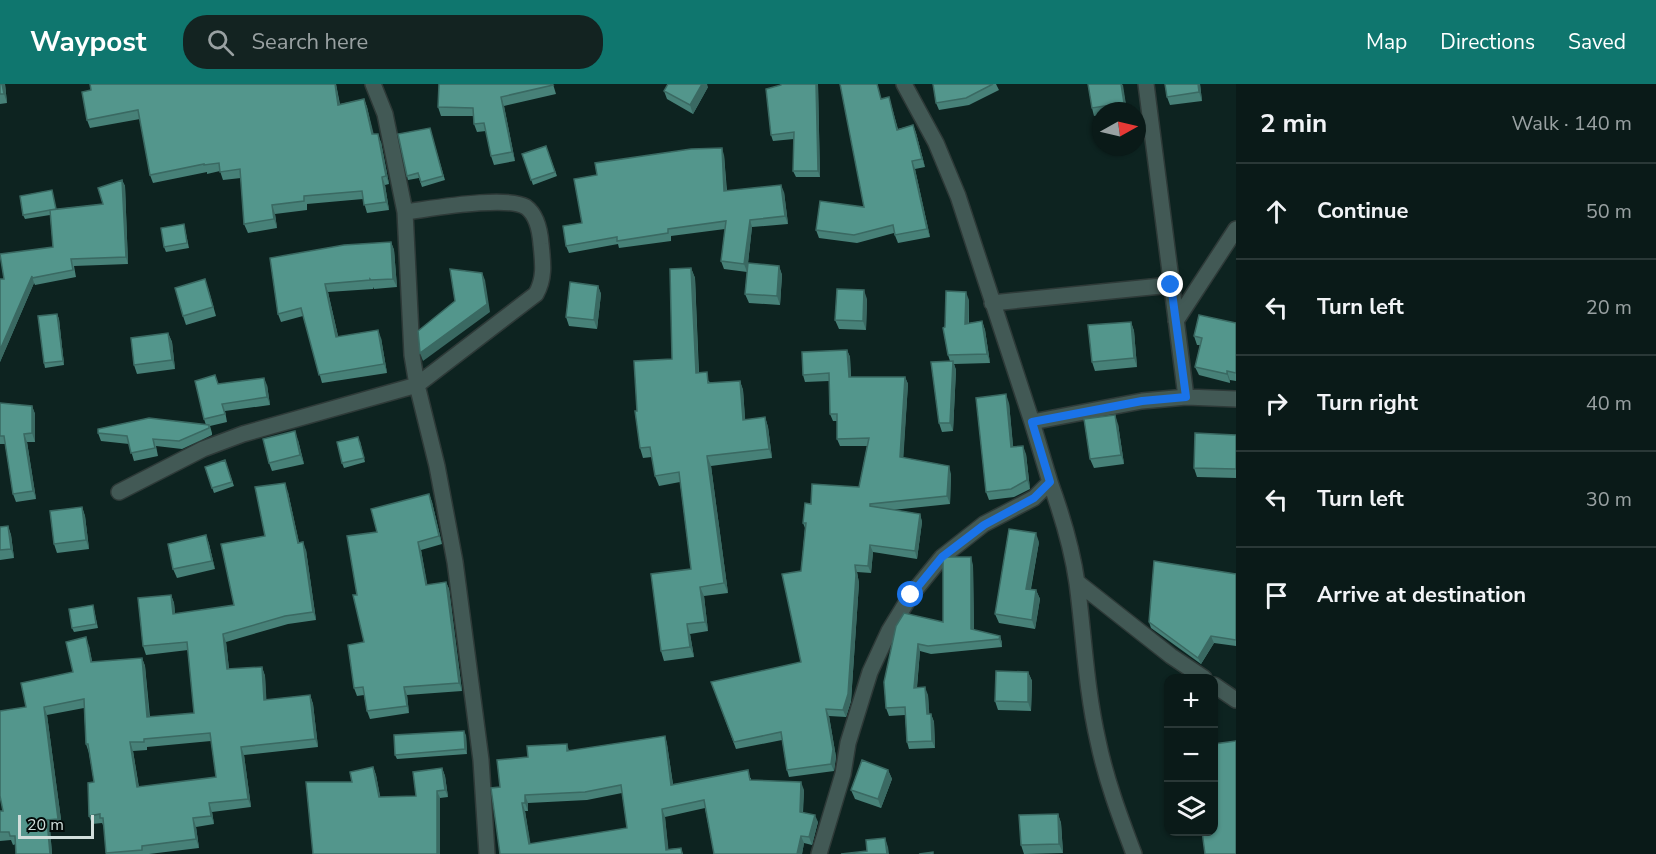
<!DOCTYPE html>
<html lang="en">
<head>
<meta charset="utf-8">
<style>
  body { margin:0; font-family:"Nunito Sans",sans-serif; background:#132321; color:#f1f3f6 }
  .controls { position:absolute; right:18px; bottom:18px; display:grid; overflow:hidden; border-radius:12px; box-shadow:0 2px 4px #0004 }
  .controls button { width:54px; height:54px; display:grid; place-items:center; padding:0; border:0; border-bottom:2px solid #2a3837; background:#0a1a18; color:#f1f3f6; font:30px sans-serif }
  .compass { position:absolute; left:1092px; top:18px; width:54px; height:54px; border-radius:50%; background:#0a1a18; box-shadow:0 2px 4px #0004; rotate:82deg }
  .scale { position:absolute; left:18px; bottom:15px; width:76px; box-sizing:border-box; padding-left:6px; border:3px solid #d1dedb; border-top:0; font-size:16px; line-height:21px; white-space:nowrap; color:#d1dedb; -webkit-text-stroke:4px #030b09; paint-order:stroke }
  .stop { position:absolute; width:18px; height:18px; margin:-14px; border:4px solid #1a73e8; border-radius:50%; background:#fff }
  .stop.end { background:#1a73e8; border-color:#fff; box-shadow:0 2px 6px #0008 }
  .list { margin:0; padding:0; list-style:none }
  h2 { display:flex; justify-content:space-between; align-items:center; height:78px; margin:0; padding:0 24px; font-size:26px }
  h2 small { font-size:20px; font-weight:400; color:#99a1a2 }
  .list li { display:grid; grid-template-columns:39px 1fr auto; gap:18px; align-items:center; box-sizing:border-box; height:96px; padding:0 24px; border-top:2px solid #2a3837 }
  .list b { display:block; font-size:22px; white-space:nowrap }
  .list em { font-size:20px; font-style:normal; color:#99a1a2 }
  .icon { flex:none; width:33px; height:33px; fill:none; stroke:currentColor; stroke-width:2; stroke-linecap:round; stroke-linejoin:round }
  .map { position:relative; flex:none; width:1236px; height:770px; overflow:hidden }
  header { display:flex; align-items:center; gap:36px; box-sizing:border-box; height:84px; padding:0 30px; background:#0f766e; color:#fff }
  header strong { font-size:28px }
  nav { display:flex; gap:33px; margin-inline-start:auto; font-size:21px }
  .search { width:420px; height:54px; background:#132321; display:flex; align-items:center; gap:15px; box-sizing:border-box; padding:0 21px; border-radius:24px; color:#99a1a2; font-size:22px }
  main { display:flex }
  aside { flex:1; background:#0a1a18 }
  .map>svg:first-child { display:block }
</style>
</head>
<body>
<header>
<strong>Waypost</strong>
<div class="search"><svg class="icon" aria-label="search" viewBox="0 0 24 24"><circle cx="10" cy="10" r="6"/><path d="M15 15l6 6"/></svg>Search here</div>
<nav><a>Map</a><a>Directions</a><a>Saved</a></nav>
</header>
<main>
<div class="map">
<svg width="1236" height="770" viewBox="0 0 1236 770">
  <rect width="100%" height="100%" fill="#0d2320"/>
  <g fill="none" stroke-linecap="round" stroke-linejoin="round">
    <g stroke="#2e3a38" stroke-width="18">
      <path id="minor" d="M 373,0 L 385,30 L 405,128 L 412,271 L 417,301 L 437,382 L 455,478 L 481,676 L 487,770
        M 1146,0 L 1186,313
        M 992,219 L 1171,201
        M 1176,237 L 1236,145
        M 1032,338 L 1142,317 L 1186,313 L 1236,315
        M 1050,398 C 1062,431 1072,464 1077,499 C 1084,552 1086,605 1098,657 C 1106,696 1120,733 1134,770
        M 119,408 L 203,365 L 243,350 L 417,301 L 536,210 C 545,194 543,179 541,160 C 540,147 537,131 526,123 C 506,111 430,125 405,128
        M 1077,498 L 1171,572 L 1204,594
        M 1214,601 L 1236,616
        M 819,770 L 843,690 L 848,659 L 870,588 L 889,547 L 911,511 L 942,473 L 984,440 L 1034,414 L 1050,398 L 1032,338 L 958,112 L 936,59 L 904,0"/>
    </g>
    <use href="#minor" stroke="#425955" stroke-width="15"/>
  </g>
  <path fill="#478178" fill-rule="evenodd" d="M 0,0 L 5,0 L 7,19 L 0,20 Z
    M 90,0 L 336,0 L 340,20 L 364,15 L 367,23 L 373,50 L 381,58 L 389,100 L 385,101 L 389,126 L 367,129 L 363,115 L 307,120 L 307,126 L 275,130 L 277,144 L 248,149 L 244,140 L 241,94 L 223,96 L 220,87 L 207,90 L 207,88 L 153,99 L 150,91 L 140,35 L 90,44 L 87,36 L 91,6 Z
    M 439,0 L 553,0 L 556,10 L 504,22 L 515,77 L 494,81 L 491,72 L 486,47 L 477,48 L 474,40 L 473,32 L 441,32 L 438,23 Z
    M 781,0 L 818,0 L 820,93 L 796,93 L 793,87 L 794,55 L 773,57 L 771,51 Z
    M 933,0 L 996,0 L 999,6 L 969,21 L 939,26 L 936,19 Z
    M 1088,0 L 1122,0 L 1127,27 L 1101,27 L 1101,31 L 1094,32 L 1092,24 Z
    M 1165,0 L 1200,0 L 1202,17 L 1170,21 L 1167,13 Z
    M 708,3 L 693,30 L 667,15 L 664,7 Z
    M 889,13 L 898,45 L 913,41 L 916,49 L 925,83 L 915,85 L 930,153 L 898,159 L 894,149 L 857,159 L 819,154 L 816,146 L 864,123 L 882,15 Z
    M 431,48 L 445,96 L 422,103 L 419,94 L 408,96 L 407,92 Z
    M 546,62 L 557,92 L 533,101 L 522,70 Z
    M 724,71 L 727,107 L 784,108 L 788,140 L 752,143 L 748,179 L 779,182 L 782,191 L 780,221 L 749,219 L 745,210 L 747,188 L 724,185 L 721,177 L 725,145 L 671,152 L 671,157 L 619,164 L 618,160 L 569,169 L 566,162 L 582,139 Z
    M 122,96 L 125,102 L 128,180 L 74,182 L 76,193 L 35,201 L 34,199 L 0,278 L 0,195 L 4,195 L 53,163 L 50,131 L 25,135 L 23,131 L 52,106 L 56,125 L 103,120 Z
    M 184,140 L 189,164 L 166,168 L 164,163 Z
    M 391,158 L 394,166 L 397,203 L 374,205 L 373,203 L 373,205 L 328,208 L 338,252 L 381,254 L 387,289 L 322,299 L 303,232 L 281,238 L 278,230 Z
    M 691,184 L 695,194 L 699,289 L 711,299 L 740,297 L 743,306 L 745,336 L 765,333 L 768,343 L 772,374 L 711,382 L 728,509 L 704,512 L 708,547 L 690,550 L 694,573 L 664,577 L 661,567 L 691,485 L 680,398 L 659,402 L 655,392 L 652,373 L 643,374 L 640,364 L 637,327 L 672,275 Z
    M 598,202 L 601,210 L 597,245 L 569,242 L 566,233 Z
    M 208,204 L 216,232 L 186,241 L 183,232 Z
    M 867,215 L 866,246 L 839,245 L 835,236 Z
    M 969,216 L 969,239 L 982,237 L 985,246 L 990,279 L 954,280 L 956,286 L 953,347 L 942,348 L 939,339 L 950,277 L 948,271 L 945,243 Z
    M 57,230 L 59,235 L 64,281 L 45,284 L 44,279 Z
    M 1131,238 L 1134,247 L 1137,283 L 1095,287 L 1092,278 Z
    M 1236,239 L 1236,297 L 1230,296 L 1230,299 L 1199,291 L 1195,283 L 1200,261 L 1197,261 L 1194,252 Z
    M 168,249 L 172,258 L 175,285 L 137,290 L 134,281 Z
    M 847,266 L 850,273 L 851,293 L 905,293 L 908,300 L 903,373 L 951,390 L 950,420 L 892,426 L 920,430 L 922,438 L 917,475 L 873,468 L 871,489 L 857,488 L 859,499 L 851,617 L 846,633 L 829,632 L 836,673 L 834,687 L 789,693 L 787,686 L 782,656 L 736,665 L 711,598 L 801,578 L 801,487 L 805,444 L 803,439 L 811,420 L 859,403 L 867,362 L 840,362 L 837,355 L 837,337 L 833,337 L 830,330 L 829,297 L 805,298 L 803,291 Z
    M 218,300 L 267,301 L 270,321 L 225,327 L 227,338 L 210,342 L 212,349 L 212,351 L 182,365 L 156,362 L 158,372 L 134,377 L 129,360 L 101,357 L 98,349 L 206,341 L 204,335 Z
    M 0,319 L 32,322 L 35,330 L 35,358 L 27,358 L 36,415 L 16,418 L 13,410 L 5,360 L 0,360 Z
    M 1009,319 L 1013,363 L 1026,370 L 1030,405 L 1014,413 L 989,416 L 986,408 Z
    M 1118,340 L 1124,380 L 1094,384 L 1090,375 Z
    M 1236,351 L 1236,394 L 1197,393 L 1194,384 Z
    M 298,356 L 304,380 L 272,387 L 269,379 Z
    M 360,357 L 365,378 L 344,384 L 342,379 Z
    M 225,376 L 234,402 L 214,409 L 205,383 Z
    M 288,408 L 299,459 L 306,466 L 316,536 L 288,540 L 226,558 L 229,585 L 262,583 L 265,592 L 266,616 L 310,611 L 313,620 L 318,663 L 244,671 L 251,723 L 212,728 L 214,740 L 196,743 L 199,764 L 149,770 L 106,770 L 104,743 L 102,739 L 92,740 L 89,732 L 94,698 L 89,669 L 86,660 L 84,624 L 47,631 L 62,743 L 50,745 L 52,770 L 16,770 L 16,760 L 13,761 L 11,756 L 0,757 L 0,727 L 3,727 L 26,623 L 73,588 L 89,562 L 92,578 L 142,574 L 145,582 L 150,633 L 194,629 L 188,566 L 146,571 L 143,562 L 171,511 L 174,519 L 175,530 L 234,521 L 265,452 ZM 211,657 L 216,693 L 139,703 L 133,667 L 147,666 L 147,663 Z
    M 429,410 L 432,418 L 442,460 L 421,466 L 427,501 L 446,498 L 449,505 L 462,607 L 407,611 L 409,629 L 370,635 L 367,627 L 364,611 L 357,612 L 354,604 L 364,558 L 357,511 L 377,448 Z
    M 82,423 L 85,432 L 89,465 L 57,469 L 54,460 Z
    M 8,442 L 11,451 L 14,474 L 0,476 L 0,443 Z
    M 206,451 L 209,460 L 215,485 L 177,494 L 173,485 Z
    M 1039,458 L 1031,505 L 1036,506 L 1040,515 L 1035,545 L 999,539 L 995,530 Z
    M 973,481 L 974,546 L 1000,552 L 1002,559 L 1002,563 L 931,570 L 920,567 L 917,604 L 928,611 L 929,630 L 931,630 L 934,638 L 935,664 L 909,665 L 907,658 L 905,631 L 889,632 L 886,624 L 896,542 L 943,538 Z
    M 1236,490 L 1236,562 L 1214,559 L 1201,580 L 1151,544 L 1149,538 Z
    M 93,521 L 98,544 L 74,548 L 72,544 Z
    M 1028,588 L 1032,597 L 1031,627 L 998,626 L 995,617 Z
    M 466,651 L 467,670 L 397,675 L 395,671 Z
    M 665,652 L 667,660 L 673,700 L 751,694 L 751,696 L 804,706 L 803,729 L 818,738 L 812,761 L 804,759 L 802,770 L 714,770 L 705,724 L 665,733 L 668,765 L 681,764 L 683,770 L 500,770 L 500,703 L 528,673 L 567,660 L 569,667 ZM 622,709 L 627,744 L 530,760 L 525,727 L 528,727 L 528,719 L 587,716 Z
    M 373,683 L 376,691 L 380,713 L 416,712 L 442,684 L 445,692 L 448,713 L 440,714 L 440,770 L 352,698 Z
    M 888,686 L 892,695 L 881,724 L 855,715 L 851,706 Z
    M 1058,730 L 1061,739 L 1063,769 L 1024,770 L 1021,761 Z"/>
  <path fill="#3a6962" d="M 2,0 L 5,0 L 7,19 L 4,10 Z
    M 335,0 L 336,0 L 341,29 L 338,21 Z
    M 702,0 L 707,0 L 708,3 L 693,30 L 690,21 Z
    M 816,0 L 818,0 L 820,93 L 818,87 Z
    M 1121,0 L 1123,1 L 1127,27 L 1124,19 Z
    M 1198,0 L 1200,0 L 1202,17 L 1199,8 Z
    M 501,13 L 504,22 L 515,77 L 512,68 Z
    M 364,15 L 367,23 L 376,59 L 372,50 Z
    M 913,41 L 916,49 L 925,83 L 922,75 Z
    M 378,50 L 381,58 L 389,100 L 386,92 Z
    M 722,64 L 724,71 L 727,115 L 724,107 Z
    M 912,77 L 915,85 L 930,153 L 927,145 Z
    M 382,93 L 385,101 L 389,126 L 386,118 Z
    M 122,96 L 125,102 L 128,180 L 126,173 Z
    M 781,101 L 784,108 L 788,140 L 785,132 Z
    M 272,121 L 275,130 L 277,144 L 274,135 Z
    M 750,136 L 752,143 L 747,188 L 744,180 Z
    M 391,158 L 394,166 L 397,203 L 393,195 Z
    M 779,182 L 782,191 L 780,221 L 777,212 Z
    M 691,184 L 695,194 L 699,299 L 696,289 Z
    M 482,189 L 485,196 L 490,228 L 423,277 L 420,269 Z
    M 32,192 L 34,199 L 0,278 L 0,266 Z
    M 325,200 L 328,208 L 340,261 L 336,253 Z
    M 598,202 L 601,210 L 597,245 L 594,236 Z
    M 864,206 L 867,215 L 866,246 L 863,237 Z
    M 966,208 L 969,216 L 968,248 L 965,240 Z
    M 57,230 L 59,235 L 64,281 L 63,277 Z
    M 982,237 L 985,246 L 990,279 L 987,270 Z
    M 1131,238 L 1134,247 L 1137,283 L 1134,274 Z
    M 378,246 L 381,254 L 387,289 L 384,280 Z
    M 168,249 L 172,258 L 175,285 L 172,276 Z
    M 847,266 L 850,273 L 851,301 L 849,293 Z
    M 953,277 L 956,286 L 953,347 L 950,339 Z
    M 1227,287 L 1230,296 L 1230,299 L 1227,290 Z
    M 905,293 L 908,300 L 903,380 L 900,373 Z
    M 264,294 L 267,301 L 270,321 L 267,313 Z
    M 740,297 L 743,306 L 746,346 L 743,336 Z
    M 1006,310 L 1009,319 L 1014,371 L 1011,363 Z
    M 32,322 L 35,330 L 35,358 L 32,349 Z
    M 1115,331 L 1118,340 L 1124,380 L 1121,371 Z
    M 765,333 L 768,343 L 772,374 L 769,365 Z
    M 295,347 L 298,356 L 304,380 L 300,371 Z
    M 24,350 L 27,358 L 36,415 L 33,407 Z
    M 1023,362 L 1026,370 L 1030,405 L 1027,396 Z
    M 707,372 L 711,382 L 728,509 L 724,499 Z
    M 949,382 L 951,390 L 950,420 L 947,412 Z
    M 285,399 L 288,408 L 301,467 L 298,459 Z
    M 429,410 L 432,418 L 442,460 L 439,452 Z
    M 82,423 L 85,432 L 89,465 L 86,456 Z
    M 920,430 L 922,438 L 917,475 L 915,467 Z
    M 8,442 L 11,451 L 14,474 L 11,465 Z
    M 1036,449 L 1039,458 L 1029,514 L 1026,505 Z
    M 206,451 L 209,460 L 215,485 L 212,477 Z
    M 303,458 L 306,466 L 316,536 L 313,528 Z
    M 418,458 L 421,466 L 429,509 L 426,501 Z
    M 870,461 L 873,468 L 871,489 L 868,482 Z
    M 971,473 L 973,481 L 974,553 L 971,545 Z
    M 855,481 L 857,488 L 859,499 L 851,617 L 846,633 L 843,626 Z
    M 446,498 L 449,505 L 462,607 L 459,599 Z
    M 700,503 L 704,512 L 708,547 L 705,538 Z
    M 1036,506 L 1040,515 L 1035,545 L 1032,536 Z
    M 171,511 L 174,519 L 176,538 L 173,530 Z
    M 687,540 L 690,550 L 694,573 L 690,563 Z
    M 223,550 L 226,558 L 230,593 L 227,585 Z
    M 1000,552 L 1002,559 L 1002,563 L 999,555 Z
    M 1211,552 L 1214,559 L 1201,580 L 1198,574 Z
    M 86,553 L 89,562 L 94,586 L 91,578 Z
    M 918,560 L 920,567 L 916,612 L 914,604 Z
    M 142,574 L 145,582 L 150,642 L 147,633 Z
    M 262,583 L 265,592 L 267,624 L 264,616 Z
    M 1028,588 L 1032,597 L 1031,627 L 1028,618 Z
    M 404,603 L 407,611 L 409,629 L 407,622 Z
    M 925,603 L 928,611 L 930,638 L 927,630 Z
    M 310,611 L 313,620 L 318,663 L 315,655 Z
    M 44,623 L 47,631 L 62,743 L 58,735 Z
    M 826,625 L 829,632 L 836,673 L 834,687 L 831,680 Z
    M 931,630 L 934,638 L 935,664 L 932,657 Z
    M 464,647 L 466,651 L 467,670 L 465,665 Z
    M 665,652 L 667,660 L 674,708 L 671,701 Z
    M 130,658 L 133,667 L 140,711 L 137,703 Z
    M 241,663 L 244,671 L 251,723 L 248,715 Z
    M 373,683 L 376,691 L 382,721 L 379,713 Z
    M 442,684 L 445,692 L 448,713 L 445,706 Z
    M 888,686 L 892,695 L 881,724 L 878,715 Z
    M 801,698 L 804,706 L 802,736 L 800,728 Z
    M 437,707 L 440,714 L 440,770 L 437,770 Z
    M 525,711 L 528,719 L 528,727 L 525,719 Z
    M 209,719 L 212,728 L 214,740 L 211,732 Z
    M 522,719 L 525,727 L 532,768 L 529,760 Z
    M 662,725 L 665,733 L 669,770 L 666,766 Z
    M 1058,730 L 1061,739 L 1063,769 L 1059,760 Z
    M 815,731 L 818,738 L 812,761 L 809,753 Z
    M 193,734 L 196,743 L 199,764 L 196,755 Z
    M 47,736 L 50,745 L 52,770 L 50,770 Z
    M 801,752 L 804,759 L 802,770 L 797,770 Z
    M 885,754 L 888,763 L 889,770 L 887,770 Z"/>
  <path fill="#53968c" stroke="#3a6962" stroke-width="1.5" fill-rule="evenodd" d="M 0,0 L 2,0 L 4,10 L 0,10 Z
    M 90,0 L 335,0 L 338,21 L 364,15 L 372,50 L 378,50 L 386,92 L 382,93 L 386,118 L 364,121 L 362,107 L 304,112 L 304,117 L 272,121 L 274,135 L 244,140 L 240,85 L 220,88 L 219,79 L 204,81 L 204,80 L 150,91 L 138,26 L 87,36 L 82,8 L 91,6 Z
    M 439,0 L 552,0 L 553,1 L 501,13 L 512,68 L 491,72 L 484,39 L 474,40 L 473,24 L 438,23 Z
    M 668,0 L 702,0 L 690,21 L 664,7 Z
    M 781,0 L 816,0 L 818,87 L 793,87 L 794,48 L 771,51 L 766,5 L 781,1 Z
    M 840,0 L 877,0 L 881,15 L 889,13 L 897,46 L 913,41 L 922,75 L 912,77 L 927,145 L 895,151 L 893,141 L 854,151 L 816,146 L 820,117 L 864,123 Z
    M 933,0 L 993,0 L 966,14 L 936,19 Z
    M 1088,0 L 1121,0 L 1124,19 L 1092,24 Z
    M 1165,0 L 1198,0 L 1199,8 L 1167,13 Z
    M 430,44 L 443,92 L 421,98 L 418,89 L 407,92 L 398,50 Z
    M 546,62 L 555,88 L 531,96 L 522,70 Z
    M 722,64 L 724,107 L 781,101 L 785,132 L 750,136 L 744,180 L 721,177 L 726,137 L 668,145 L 668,149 L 617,157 L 617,153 L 566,162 L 563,142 L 582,139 L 574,95 L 597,91 L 595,79 L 691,65 Z
    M 122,96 L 126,173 L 71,175 L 73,186 L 32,194 L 32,192 L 0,266 L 0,195 L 4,195 L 0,170 L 53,163 L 50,126 L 103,120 L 98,104 Z
    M 52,106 L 56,125 L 23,131 L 20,112 Z
    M 184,140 L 187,159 L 164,163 L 161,144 Z
    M 391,158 L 393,195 L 371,196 L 370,195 L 370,196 L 325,200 L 336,253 L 378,246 L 384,280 L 319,291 L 301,224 L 278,230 L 270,174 L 344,161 Z
    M 748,179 L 779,182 L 777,212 L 745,210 Z
    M 691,184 L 696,289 L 707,288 L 708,299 L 740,297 L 743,336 L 765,333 L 769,365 L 707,372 L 724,499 L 700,503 L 705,538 L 687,540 L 690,563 L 661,567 L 651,490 L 691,485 L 679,388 L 655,392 L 650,363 L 640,364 L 635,327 L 637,327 L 634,277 L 672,275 L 670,185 Z
    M 450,185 L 482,189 L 487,220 L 420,269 L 418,247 L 455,217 Z
    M 205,195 L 213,223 L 183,232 L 175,204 Z
    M 570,198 L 598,202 L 594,236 L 566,233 Z
    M 837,205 L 864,206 L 863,237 L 835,236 Z
    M 946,207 L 966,208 L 965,240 L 982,237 L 987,270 L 948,271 L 943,244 L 945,243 Z
    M 57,230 L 63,277 L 44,279 L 38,232 Z
    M 1199,231 L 1236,239 L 1236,289 L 1227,287 L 1227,290 L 1195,283 L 1202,254 L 1194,252 Z
    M 1131,238 L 1134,274 L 1092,278 L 1088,241 Z
    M 168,249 L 172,276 L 134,281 L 131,254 Z
    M 847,266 L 849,293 L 905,293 L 900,373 L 949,382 L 947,412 L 870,420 L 870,422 L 920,430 L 915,467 L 870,461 L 868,482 L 855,481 L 856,491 L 848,610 L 843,626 L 826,625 L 833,665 L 831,680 L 787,686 L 781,648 L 734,658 L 711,598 L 801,578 L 782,490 L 801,487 L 806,439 L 803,439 L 805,419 L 811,420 L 812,400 L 859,403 L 869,354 L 837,355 L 837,330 L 830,330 L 829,289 L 803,291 L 802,268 Z
    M 953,277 L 950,339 L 939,339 L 931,278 Z
    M 215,291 L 218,300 L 264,294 L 267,313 L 222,320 L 225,330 L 204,335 L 195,297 Z
    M 1006,310 L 1011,363 L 1023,362 L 1027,396 L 1011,405 L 986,408 L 976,314 Z
    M 0,319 L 32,322 L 32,349 L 24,350 L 33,407 L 13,410 L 4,352 L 0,352 Z
    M 1115,331 L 1121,371 L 1090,375 L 1084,335 Z
    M 149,334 L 209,341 L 209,344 L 179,357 L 153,355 L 155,364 L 131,369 L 127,352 L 98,349 L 98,345 Z
    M 295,347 L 300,371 L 269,379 L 263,355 Z
    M 1195,349 L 1236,351 L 1236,385 L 1194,384 Z
    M 358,353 L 364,374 L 342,379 L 337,358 Z
    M 225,376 L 232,398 L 212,404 L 205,383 Z
    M 285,399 L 298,459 L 303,458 L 313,528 L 285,532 L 223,550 L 227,585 L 262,583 L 264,616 L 310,611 L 315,655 L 241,663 L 248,715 L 209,719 L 211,732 L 193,734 L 196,755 L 142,762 L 142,766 L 106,769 L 103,734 L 100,734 L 100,730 L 89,732 L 88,699 L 94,698 L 88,660 L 86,660 L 84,615 L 44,623 L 58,735 L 47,736 L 50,770 L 16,770 L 15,752 L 10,752 L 9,748 L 0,748 L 0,727 L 3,727 L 0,712 L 0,627 L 26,623 L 21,599 L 73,588 L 66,558 L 86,553 L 91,578 L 142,574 L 147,633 L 194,629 L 187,558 L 143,562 L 138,514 L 171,511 L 173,530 L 234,521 L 221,460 L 265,452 L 255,403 ZM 210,649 L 216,693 L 137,703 L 130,658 L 144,658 L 144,655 Z
    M 429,410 L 439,452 L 418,458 L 426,501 L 446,498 L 459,599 L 404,603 L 407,622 L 367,627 L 363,603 L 354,604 L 348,561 L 364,558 L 353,511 L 357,511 L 347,452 L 377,448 L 371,425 Z
    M 82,423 L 86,456 L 54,460 L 50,427 Z
    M 8,442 L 11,465 L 0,466 L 0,443 Z
    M 1009,445 L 1036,449 L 1026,505 L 1036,506 L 1032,536 L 995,530 Z
    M 206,451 L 212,477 L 173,485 L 168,460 Z
    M 945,473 L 971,473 L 971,545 L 1000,552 L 999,555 L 928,562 L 918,560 L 914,604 L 925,603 L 927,630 L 931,630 L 932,657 L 907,658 L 905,623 L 886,624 L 884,598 L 896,542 L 904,529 L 943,538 L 943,476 Z
    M 1154,477 L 1236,490 L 1236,556 L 1211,552 L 1198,574 L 1149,538 Z
    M 93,521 L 96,540 L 72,544 L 69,525 Z
    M 996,587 L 1028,588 L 1028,618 L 995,617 Z
    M 464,647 L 465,665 L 395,671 L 394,651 Z
    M 665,652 L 671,701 L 748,686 L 750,696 L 801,698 L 800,728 L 815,731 L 809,753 L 801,752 L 797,770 L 714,770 L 704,716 L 662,725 L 666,766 L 681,764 L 682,770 L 500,770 L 491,704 L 500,703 L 497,676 L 528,673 L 527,662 L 567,660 L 567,667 ZM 621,701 L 627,744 L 529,760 L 522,719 L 525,719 L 525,711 L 585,708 Z
    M 1236,657 L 1236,770 L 1205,770 L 1202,747 L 1214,747 L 1214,660 Z
    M 862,676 L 888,686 L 878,715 L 851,706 Z
    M 373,683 L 379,713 L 416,712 L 413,688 L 442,684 L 445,706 L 437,707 L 437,770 L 313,770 L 306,698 L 352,698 L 350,688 Z
    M 1058,730 L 1059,760 L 1021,761 L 1019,731 Z
    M 885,754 L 887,770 L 841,770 L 867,767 L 866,756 Z
    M 933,768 L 933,770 L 919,770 Z"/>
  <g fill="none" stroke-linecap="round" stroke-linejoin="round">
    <path stroke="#1a73e8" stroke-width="8" d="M 911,511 L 942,473 L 984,441 L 1034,414 L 1050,398 L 1032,338 L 1142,317 L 1186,313 L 1171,201"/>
  </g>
</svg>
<div class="controls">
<button>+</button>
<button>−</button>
<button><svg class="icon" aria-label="layers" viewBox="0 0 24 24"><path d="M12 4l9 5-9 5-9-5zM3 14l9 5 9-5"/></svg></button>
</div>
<svg class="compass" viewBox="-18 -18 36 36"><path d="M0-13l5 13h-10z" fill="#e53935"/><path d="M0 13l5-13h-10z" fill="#99a1a2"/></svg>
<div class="scale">20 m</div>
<div class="stop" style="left:911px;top:511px"></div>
<div class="stop end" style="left:1171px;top:201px"></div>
</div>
<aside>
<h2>2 min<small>Walk · 140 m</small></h2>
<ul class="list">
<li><svg class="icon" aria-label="ahead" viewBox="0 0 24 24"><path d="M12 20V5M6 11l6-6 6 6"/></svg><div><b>Continue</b></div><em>50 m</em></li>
<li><svg class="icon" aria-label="left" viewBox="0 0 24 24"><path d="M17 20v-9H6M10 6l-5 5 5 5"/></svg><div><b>Turn left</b></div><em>20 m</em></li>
<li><svg class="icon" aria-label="right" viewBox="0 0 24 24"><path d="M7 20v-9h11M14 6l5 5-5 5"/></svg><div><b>Turn right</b></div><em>40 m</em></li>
<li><svg class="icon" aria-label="left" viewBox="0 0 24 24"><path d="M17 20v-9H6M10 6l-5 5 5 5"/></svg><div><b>Turn left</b></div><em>30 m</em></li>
<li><svg class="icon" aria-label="arrive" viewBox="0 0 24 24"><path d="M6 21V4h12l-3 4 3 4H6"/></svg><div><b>Arrive at destination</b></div></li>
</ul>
</aside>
</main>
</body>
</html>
